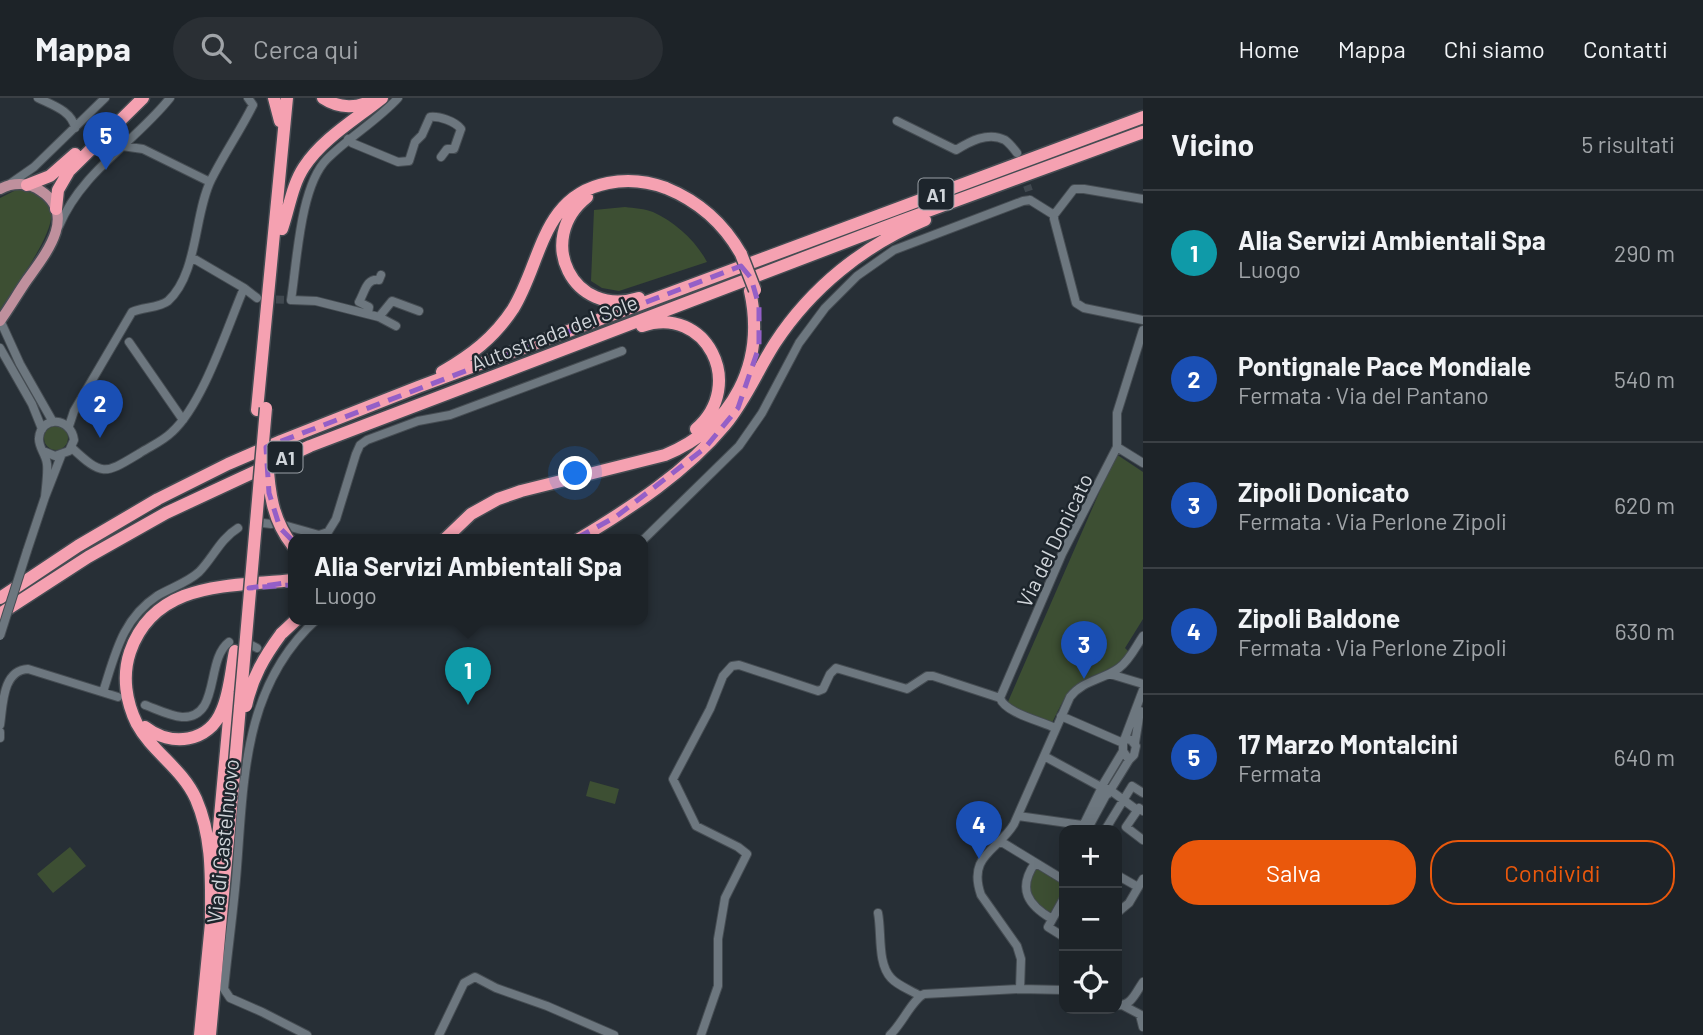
<!DOCTYPE html>
<html lang="it">
<head>
<meta charset="utf-8">
<style>
  body { margin:0; font-family:Barlow,sans-serif; background:#2a2f34; color:#f1f3f6 }
  .controls { position:absolute; right:21px; bottom:21px; display:grid; overflow:hidden; border-radius:14px; box-shadow:0 7px 28px #0002 }
  .controls button { width:63px; height:63px; display:grid; place-items:center; padding:0; border:0; border-bottom:2px solid #3b4045; background:#1d2328; color:#f1f3f6; font:35px sans-serif }
  .you { position:absolute; left:576px; top:376px; width:24px; height:24px; margin:-18px; border:5px solid #fff; border-radius:50%; background:#1a73e8; box-shadow:0 0 0 10px #1a73e833 }
  .badge { display:grid; place-items:center; width:46px; height:46px; border-radius:50%; background:#ea580c; color:#fff; font-size:23px; font-weight:700 }
  .pin { position:absolute; translate:-50% -58px; filter:drop-shadow(0 2px 4px #0008) }
  .pin::after { content:''; position:absolute; top:37px; width:24px; height:21px; background:inherit; clip-path:polygon(0 0,100% 0,50% 100%) }
  .popup { position:absolute; left:288px; top:436px; width:360px; height:91px; box-sizing:border-box; display:grid; place-content:center; border-radius:14px; background:#1d2328; filter:drop-shadow(0 2px 5px #0005); font-size:23px; white-space:nowrap; color:#a0a4a8 }
  .popup b { font-size:26px; color:#f1f3f6 }
  .popup::after { content:''; position:absolute; left:50%; top:100%; margin-left:-14px; border:14px solid transparent; border-top-color:#1d2328 }
  .list { margin:0; padding:0; list-style:none }
  h2 { display:flex; justify-content:space-between; align-items:center; height:91px; margin:0; padding:0 28px; font-size:30px }
  h2 small { font-size:23px; font-weight:400; color:#a0a4a8 }
  .list li { display:grid; grid-template-columns:46px 1fr auto; gap:21px; align-items:center; box-sizing:border-box; height:126px; padding:0 28px; border-top:2px solid #3b4045 }
  .list b { display:block; font-size:26px; white-space:nowrap }
  .list p { margin:0; font-size:23px; white-space:nowrap; color:#a0a4a8 }
  .list em { font-size:23px; font-style:normal; color:#a0a4a8 }
  .actions { display:flex; gap:14px; padding:21px 28px }
  .actions a { flex:1; padding:16px 0; border:2px solid #ea580c; border-radius:28px; text-align:center; font-size:24px; color:#ea580c }
  .actions .main { background:#ea580c; color:#fff }
  .icon { flex:none; width:38px; height:38px; fill:none; stroke:currentColor; stroke-width:2; stroke-linecap:round; stroke-linejoin:round }
  .map { position:relative; flex:none; width:1143px; height:937px; overflow:hidden }
  header { display:flex; align-items:center; gap:42px; box-sizing:border-box; height:98px; padding:0 35px; background:#1d2328; border-bottom:2px solid #3b4045 }
  header strong { font-size:33px }
  nav { display:flex; gap:38px; margin-inline-start:auto; font-size:24px }
  .search { width:490px; height:63px; background:#2a2f34; display:flex; align-items:center; gap:18px; box-sizing:border-box; padding:0 24px; border-radius:38px; color:#a0a4a8; font-size:26px }
  main { display:flex }
  aside { flex:1; background:#1d2328 }
  .map>svg:first-child { display:block }
</style>
</head>
<body>
<header>
<strong>Mappa</strong>
<div class="search"><svg class="icon" aria-label="search" viewBox="0 0 24 24"><circle cx="10" cy="10" r="6"/><path d="M15 15l6 6"/></svg>Cerca qui</div>
<nav><a>Home</a><a>Mappa</a><a>Chi siamo</a><a>Contatti</a></nav>
</header>
<main>
<div class="map">
<svg width="1143" height="937" viewBox="0 0 1143 937">
  <rect width="100%" height="100%" fill="#272f36"/>
  <path fill="#3d4f33" d="M 27,91 C 37,95 47,100 51,111 C 57,134 13,191 0,212 L 0,100 L 16,92 Z
    M 625,109 C 634,110 645,111 653,114 C 675,124 696,143 707,164 L 619,193 L 602,190 L 591,183 L 594,112 Z
    M44 340a12 12 0 1 1 24 0a12 12 0 1 1-24 0Z
    M 1116,356 L 1143,374 L 1143,521 L 1125,550 L 1129,554 C 1113,574 1098,573 1078,586 C 1065,594 1058,614 1051,627 L 1007,606 Z
    M 590,683 L 619,691 L 615,706 L 586,698 Z
    M 70,749 L 86,768 L 53,795 L 37,776 Z
    M 1035,767 L 1064,784 L 1064,795 L 1051,818 C 1028,802 1024,794 1035,767 Z"/>
  <g fill="none" stroke-linecap="round" stroke-linejoin="round">
    <path stroke="#40484f" stroke-width="8" stroke-dasharray="8 4" stroke-linecap="butt" d="M 1023,76 L 1029,93
      M 264,201 L 291,202"/>
    <g stroke="#454c52" stroke-width="10">
      <path id="minor" d="M 38,0 C 52,7 72,13 75,30
        M 398,0 C 377,23 349,39 327,61 C 300,88 297,164 291,202 L 316,203 L 379,219 L 392,203 L 419,213
        M 897,23 L 956,52 C 969,44 988,33 1005,42 C 1009,45 1014,51 1017,55
        M 348,41 L 352,45 L 398,64 L 409,63 L 415,44 L 422,37 L 430,19 C 439,18 455,23 461,31 L 454,51 L 447,51 L 441,59
        M 122,48 L 143,51 L 210,84
        M 11,85 L 34,69 L 105,0
        M 1143,101 L 1084,91 L 1074,91 L 1054,117 L 1054,121 L 1076,205 L 1084,210 L 1143,222
        M 1030,102 L 1054,117
        M 59,128 C 82,73 134,45 170,0
        M 191,159 L 244,190 L 257,200
        M 368,215 L 369,209 L 359,204 C 365,194 366,180 379,182 L 381,177
        M 379,219 L 396,228
        M 0,222 L 20,266 L 53,324
        M 129,244 L 183,322
        M 0,250 L 32,306 L 42,331
        M 69,328 L 74,313 L 132,214 C 143,209 159,210 168,203 C 198,176 194,116 211,82 C 224,56 240,33 253,7 L 248,0
        M 1117,349 L 1143,365
        M 72,350 C 103,379 105,376 140,355 C 151,348 163,343 172,334 C 203,306 227,230 244,190
        M 43,353 L 55,358 L 69,353 L 74,342 C 71,319 41,317 39,340 C 38,349 46,356 47,366 C 48,376 46,388 45,399
        M 263,425 L 271,426
        M 287,428 L 319,437 L 328,434 L 336,421 L 356,356 L 360,347 L 367,342 L 418,323 L 450,317 L 622,253
        M 643,442 L 739,348 L 762,315 L 799,245 L 825,210 L 857,178 L 894,152 L 1023,103 L 1030,102
        M 27,453 L 45,399 L 61,358
        M 249,546 L 257,550
        M 1110,576 L 1143,586
        M 103,594 C 115,557 122,521 157,498 C 170,490 187,485 199,474 C 213,460 220,441 238,430
        M 145,607 C 156,611 170,618 182,619 C 221,620 205,562 229,544
        M 1061,618 L 1123,645
        M 0,627 C 3,608 2,572 28,571 L 118,599
        M 1055,630 C 1041,623 1005,615 1000,600 L 1062,456 L 1117,349 L 1117,315 L 1143,232
        M 0,634 L 0,640
        M 1126,641 L 1131,642 L 1136,648 L 1134,657 L 1129,662 L 1123,653 L 1123,645 L 1143,592
        M 1135,645 L 1140,613
        M 1044,658 L 1101,689
        M 1102,688 L 1123,653
        M 1109,692 L 1104,688 L 1100,693 L 1103,697 L 1108,696 L 1129,662
        M 1110,692 L 1137,712
        M 1143,713 L 1139,710 L 1126,729 L 1143,742
        M 1018,718 L 1082,727
        M 1081,732 L 1100,693
        M 1087,732 L 1106,697
        M 1105,732 L 1132,688 L 1143,695
        M 1000,743 L 1064,782
        M 1035,765 C 1017,791 1028,807 1052,821
        M 1117,777 L 1138,789
        M 1064,800 L 1048,829 L 1064,839
        M 878,815 C 882,835 877,865 891,880 C 898,888 911,892 920,898
        M 1117,815 L 1129,805 L 1143,781
        M 1020,891 L 1021,861 L 1017,848 L 981,797 C 967,757 998,753 1014,726 L 1070,599 C 1083,582 1103,582 1119,570 C 1130,562 1136,548 1143,538
        M 1117,907 C 1131,909 1136,894 1143,884
        M 1124,908 L 1143,918
        M 1140,917 L 1143,929
        M 307,937 L 262,914 L 230,900 L 224,891 C 228,850 234,810 237,769 C 244,678 244,587 317,521
        M 439,937 L 464,885 L 475,879 L 496,890 L 547,908 L 614,937
        M 701,937 L 718,888 L 718,841 L 725,800 L 747,756 L 738,749 L 696,728 L 673,681 L 710,611 L 723,578 L 732,568 L 739,567 L 818,593 L 823,591 L 830,576 L 836,570 L 907,591 L 927,578 L 933,578 L 1000,600
        M 890,937 C 902,926 912,902 924,896 L 1020,891 L 1064,892"/>
    </g>
    <g stroke="#454c52" stroke-width="13">
      <path id="major" d="M 0,91 C 13,84 29,84 41,93 C 78,117 45,157 27,182 C 18,195 10,209 0,223"/>
    </g>
    <g stroke="#454c52" stroke-width="15">
      <path id="highway" d="M 274,0 L 280,23
        M 323,0 C 338,10 359,12 374,0
        M 27,87 L 50,78 L 75,56
        M 587,99 C 534,141 573,221 639,200
        M 56,111 L 58,92 L 69,73 L 143,0
        M 282,131 C 289,111 292,87 304,69 C 322,41 356,21 382,0
        M 642,228 C 706,206 747,287 696,331
        M 442,274 C 471,257 494,240 513,211 C 542,164 541,98 608,85 C 628,81 647,83 666,90 C 698,103 724,126 741,156
        M 257,312 L 287,0
        M 445,441 L 471,416 L 498,401 L 521,393 L 665,357 C 733,329 766,265 750,193
        M 579,441 C 632,409 686,374 725,327 C 747,300 757,273 775,245 C 811,190 864,147 925,122
        M 0,500 L 78,448 L 158,401 L 228,366 L 281,343 L 418,289 L 1143,19
        M 0,516 L 88,459 L 166,415 L 310,348 L 898,124 L 1143,34
        M 281,536 L 297,521
        M 145,629 C 171,649 209,645 222,612 C 230,594 231,572 235,553
        M 216,762 L 231,599
        M 211,822 C 211,781 213,740 196,701 C 182,670 152,654 137,626 C 126,604 122,578 130,554 C 155,482 230,489 293,482
        M 200,937 L 212,815
        M 210,937 L 234,677"/>
    </g>
    <use href="#minor" stroke="#6d777f" stroke-width="8"/>
    <use href="#major" stroke="#bf909d" stroke-width="10"/>
    <use href="#highway" stroke="#f5a1b1" stroke-width="12"/>
    <g stroke="#454c52" stroke-width="10" stroke-linecap="butt">
      <path id="minor-bridge" d="M 0,538 L 27,453"/>
    </g>
    <g stroke="#454c52" stroke-width="15" stroke-linecap="butt">
      <path id="highway-bridge" d="M 741,156 L 755,192
        M 267,360 C 269,393 272,422 293,448
        M 246,608 C 252,580 264,559 281,536
        M 234,677 L 266,310"/>
    </g>
    <use href="#minor-bridge" stroke="#6d777f" stroke-width="8"/>
    <use href="#highway-bridge" stroke="#f5a1b1" stroke-width="12"/>
  </g>
  <path fill="none" stroke="#945fc7" stroke-width="5" stroke-dasharray="14 9" stroke-linejoin="round" d="M 741,168 L 751,180 L 759,208 L 759,249 L 738,310 L 705,350 L 617,418 L 539,461 L 508,470 L 249,490 L 329,479 L 280,430 L 269,395 L 266,349 Z"/>
  <g text-anchor="middle" dominant-baseline="central" stroke-width="5" stroke-linejoin="round" paint-order="stroke">
    <g fill="#1d252c" stroke="#9aa0a6" stroke-width="2">
      <rect x="918.5" y="80.5" width="35" height="31" rx="5"/>
      <rect x="267.5" y="343.5" width="35" height="31" rx="5"/>
    </g>
    <g font-size="19" font-weight="bold" fill="#d0d5da">
      <text x="936" y="96">A1</text>
      <text x="285" y="359">A1</text>
    </g>
    <g font-size="21" fill="#d0d5da" stroke="#1d252c">
      <text transform="translate(554 234) rotate(-21)">Autostrada del Sole</text>
      <text transform="translate(1054 442) rotate(-64)">Via del Donicato</text>
      <text transform="translate(222 743) rotate(-84)">Via di Castelnuovo</text>
    </g>
  </g>
</svg>
<div class="controls">
<button>+</button>
<button>−</button>
<button><svg class="icon" aria-label="locate" viewBox="0 0 24 24"><circle cx="12" cy="12" r="6"/><path d="M12 2v4M12 18v4M2 12h4M18 12h4"/></svg></button>
</div>
<div class="you"></div>
<div class="pin badge" style="left:468px;top:607px;background:#0f9aa8">1</div>
<div class="popup"><b>Alia Servizi Ambientali Spa</b>Luogo</div>
<div class="pin badge" style="left:100px;top:340px;background:#1a4fb4">2</div>
<div class="pin badge" style="left:1084px;top:581px;background:#1a4fb4">3</div>
<div class="pin badge" style="left:979px;top:761px;background:#1a4fb4">4</div>
<div class="pin badge" style="left:106px;top:72px;background:#1a4fb4">5</div>
</div>
<aside>
<h2>Vicino<small>5 risultati</small></h2>
<ul class="list">
<li><span class="badge" style="background:#0f9aa8">1</span><div><b>Alia Servizi Ambientali Spa</b><p>Luogo</p></div><em>290 m</em></li>
<li><span class="badge" style="background:#1a4fb4">2</span><div><b>Pontignale Pace Mondiale</b><p>Fermata · Via del Pantano</p></div><em>540 m</em></li>
<li><span class="badge" style="background:#1a4fb4">3</span><div><b>Zipoli Donicato</b><p>Fermata · Via Perlone Zipoli</p></div><em>620 m</em></li>
<li><span class="badge" style="background:#1a4fb4">4</span><div><b>Zipoli Baldone</b><p>Fermata · Via Perlone Zipoli</p></div><em>630 m</em></li>
<li><span class="badge" style="background:#1a4fb4">5</span><div><b>17 Marzo Montalcini</b><p>Fermata</p></div><em>640 m</em></li>
</ul>
<div class="actions"><a class="main">Salva</a><a>Condividi</a></div>
</aside>
</main>
</body>
</html>
